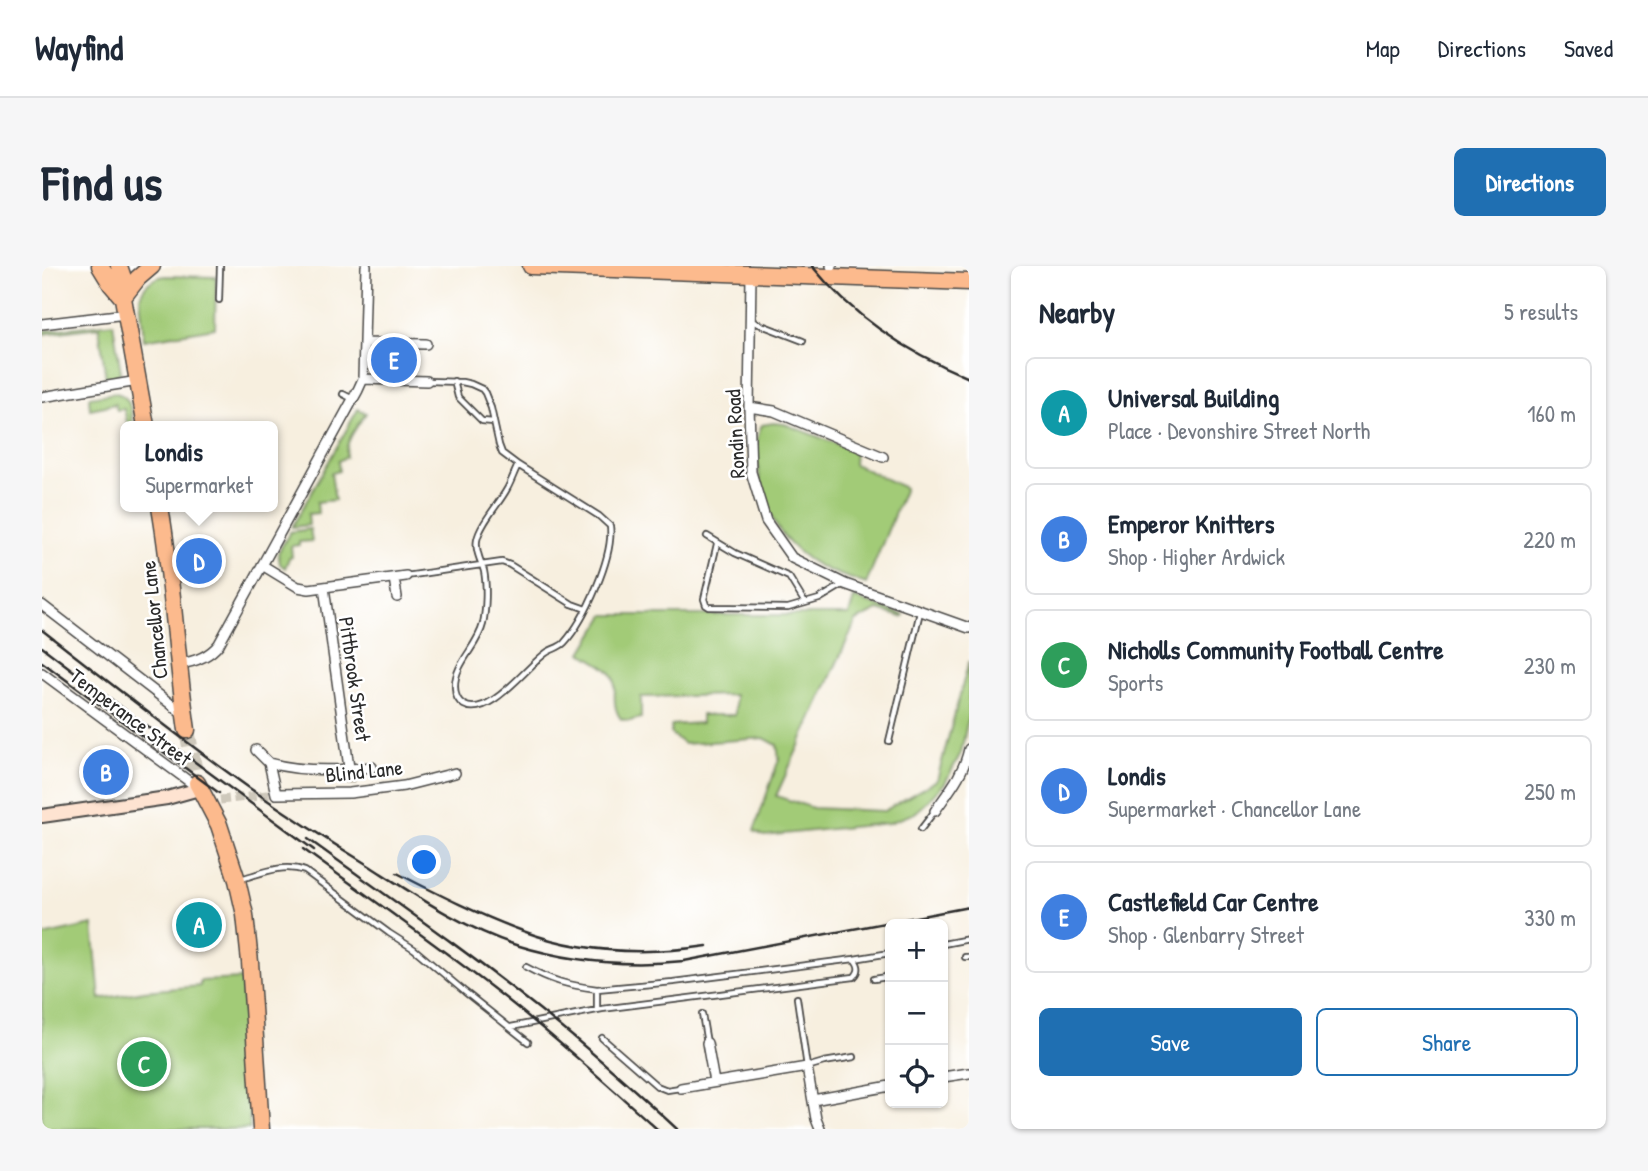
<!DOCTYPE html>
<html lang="en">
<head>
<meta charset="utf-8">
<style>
  body { margin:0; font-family:"Patrick Hand",sans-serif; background:#f6f6f7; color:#1f2937 }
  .controls { position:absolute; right:21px; bottom:21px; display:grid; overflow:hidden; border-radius:10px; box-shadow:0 2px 5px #0004 }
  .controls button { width:63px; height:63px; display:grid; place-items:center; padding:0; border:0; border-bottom:2px solid #e0e1e3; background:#fff; color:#1f2937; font:35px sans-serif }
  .you { position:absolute; left:383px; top:597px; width:24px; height:24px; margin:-18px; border:5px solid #fff; border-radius:50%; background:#1a73e8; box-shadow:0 0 0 10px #1a73e833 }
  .badge { display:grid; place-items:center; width:46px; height:46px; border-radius:50%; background:#1f6fb2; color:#fff; font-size:23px; font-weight:700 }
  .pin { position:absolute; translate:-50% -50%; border:4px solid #fff; box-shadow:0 2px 7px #0006 }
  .popup { position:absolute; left:78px; top:155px; width:158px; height:91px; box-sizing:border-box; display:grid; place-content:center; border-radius:10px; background:#fff; filter:drop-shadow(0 2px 5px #0005); font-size:23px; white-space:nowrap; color:#747a83 }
  .popup b { font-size:26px; color:#1f2937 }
  .popup::after { content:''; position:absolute; left:50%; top:100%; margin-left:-14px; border:14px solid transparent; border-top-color:#fff }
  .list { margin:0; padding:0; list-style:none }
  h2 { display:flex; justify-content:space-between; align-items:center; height:91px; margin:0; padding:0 28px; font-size:30px }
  h2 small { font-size:23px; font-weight:400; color:#747a83 }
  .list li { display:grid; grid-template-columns:46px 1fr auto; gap:21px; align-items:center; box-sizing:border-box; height:112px; margin:0 14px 14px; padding:0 14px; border:2px solid #e0e1e3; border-radius:10px }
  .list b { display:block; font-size:26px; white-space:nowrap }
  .list p { margin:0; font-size:23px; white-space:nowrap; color:#747a83 }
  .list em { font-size:23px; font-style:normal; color:#747a83 }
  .actions { display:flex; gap:14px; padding:21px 28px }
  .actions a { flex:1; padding:16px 0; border:2px solid #1f6fb2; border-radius:10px; text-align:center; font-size:24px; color:#1f6fb2 }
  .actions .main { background:#1f6fb2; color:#fff }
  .icon { flex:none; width:38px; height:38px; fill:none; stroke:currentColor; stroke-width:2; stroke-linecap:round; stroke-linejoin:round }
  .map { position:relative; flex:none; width:927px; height:863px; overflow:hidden; border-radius:10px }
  header { display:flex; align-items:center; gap:42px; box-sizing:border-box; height:98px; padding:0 35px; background:#fff; border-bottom:2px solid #e0e1e3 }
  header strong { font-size:33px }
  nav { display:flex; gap:38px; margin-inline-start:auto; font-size:24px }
  .intro { display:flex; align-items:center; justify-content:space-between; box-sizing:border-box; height:168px; padding:0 42px }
  h1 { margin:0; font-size:49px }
  .button { padding:18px 32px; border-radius:10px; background:#1f6fb2; color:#fff; font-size:24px; font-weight:700 }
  main { display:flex; gap:42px; padding:0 42px }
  aside { flex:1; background:#fff; border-radius:10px; box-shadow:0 2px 5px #0004 }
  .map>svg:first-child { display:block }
</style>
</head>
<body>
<header>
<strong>Wayfind</strong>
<nav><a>Map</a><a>Directions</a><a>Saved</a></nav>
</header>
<div class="intro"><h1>Find us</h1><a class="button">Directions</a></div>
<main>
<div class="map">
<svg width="927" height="863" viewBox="0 0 927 863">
  <rect width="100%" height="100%" fill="#fff"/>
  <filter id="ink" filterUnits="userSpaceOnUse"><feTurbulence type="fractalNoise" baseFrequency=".0143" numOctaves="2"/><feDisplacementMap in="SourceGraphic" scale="14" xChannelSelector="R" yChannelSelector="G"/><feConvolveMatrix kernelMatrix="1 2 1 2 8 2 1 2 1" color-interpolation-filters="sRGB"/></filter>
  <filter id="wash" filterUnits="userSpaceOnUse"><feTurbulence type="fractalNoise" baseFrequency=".00686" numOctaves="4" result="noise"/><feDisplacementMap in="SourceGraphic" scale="28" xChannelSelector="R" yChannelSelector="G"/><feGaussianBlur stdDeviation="1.57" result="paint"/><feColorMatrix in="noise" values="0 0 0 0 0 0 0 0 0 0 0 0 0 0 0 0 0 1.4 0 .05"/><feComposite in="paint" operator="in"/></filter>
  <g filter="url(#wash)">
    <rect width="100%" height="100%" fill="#f7efdf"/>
    <path fill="#a2cb77" stroke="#667b51" stroke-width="2" d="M 123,10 L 174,11 L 173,62 L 102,74 L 98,31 C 102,18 110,12 123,10 Z
      M 71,57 L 79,106 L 72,112 L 64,113 L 57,61 L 0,68 L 0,65 Z
      M 73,127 C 90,129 89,147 91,160 L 86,160 L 82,143 L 75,144 L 73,138 L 48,143 L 47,131 Z
      M 316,143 L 324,147 C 315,161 303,174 304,191 L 296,195 L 297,205 L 289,207 L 293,234 L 275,236 L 276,247 L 266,248 L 267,259 L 250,261 Z
      M 731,157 L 743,158 L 813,185 L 812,198 L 863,222 L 824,318 C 809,312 792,308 777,300 C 741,280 722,247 717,207 C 715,191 712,173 720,159 Z
      M 268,263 L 270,275 L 257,276 L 257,279 L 249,280 L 250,291 L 247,292 L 243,302 L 238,298 L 236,287 L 248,266 Z
      M 812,332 L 862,349 L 860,351 L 836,344 L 814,355 L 734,530 L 771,542 L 842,545 L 895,514 L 927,395 L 927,447 L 919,487 L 903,517 L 883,538 L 873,547 L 847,557 L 722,570 L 712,565 L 737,493 L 735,479 L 722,472 L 642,478 L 629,468 L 629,459 L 659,457 L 659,449 L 693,449 L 693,429 L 599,431 L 599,452 L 588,455 L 579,453 C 566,436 579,417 568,406 C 561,398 549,393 540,387 L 563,349 L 807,349 Z
      M 51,659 L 58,733 L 102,725 L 158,720 L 158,715 L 200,713 L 208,863 L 0,863 L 0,670 Z"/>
  </g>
  <g filter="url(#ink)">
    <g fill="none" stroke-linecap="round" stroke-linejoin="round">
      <path stroke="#cec8bb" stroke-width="9" stroke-dasharray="9 4.5" stroke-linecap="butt" d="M 308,509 L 308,521
        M 178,534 L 234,528"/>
      <path stroke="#cec8bb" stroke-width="16" stroke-dasharray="16 8" stroke-linecap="butt" d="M 145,464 L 155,517"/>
      <g stroke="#4a4846" stroke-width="8">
        <path id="lane" d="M 177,34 L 178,0
          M 709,55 L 761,75
          M 386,115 L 420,116 L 429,118 L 440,123 L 443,127 L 449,142 L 457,179 L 460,187 L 476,199 L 557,250 L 568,260 C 572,290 543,354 522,377 C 517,382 509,383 504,387 C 486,399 447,453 422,439 C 415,435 413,428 413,421 C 412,398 436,380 441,358 C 444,343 445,320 442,305 C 439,295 433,285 435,274 C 438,258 457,238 465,223 C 469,216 472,207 476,199
          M 412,115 L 416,131 L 440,155 L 452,156
          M 301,128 L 311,133
          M 665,270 L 693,287 L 747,311 L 763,337
          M 675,278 L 662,333 L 664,339 L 667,341 L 746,342 L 777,333 L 802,318
          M 364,310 L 460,296 L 468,299 L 530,338 L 544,343
          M 847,475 L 878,346
          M 879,563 L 892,546
          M 199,613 C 220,607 241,597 263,605 L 347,667 L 372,683 L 423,726 L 486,776
          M 901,678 L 927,673
          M 923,691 L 927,691
          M 812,693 L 848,687
          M 484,701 C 510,715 525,719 555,723
          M 832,713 L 845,711
          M 755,732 L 765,801 L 782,796 L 812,791
          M 660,748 L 665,777
          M 469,761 L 560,743 L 812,711 C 818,705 818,700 812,693 L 631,716 L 555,723 L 555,744
          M 560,772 L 615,820 L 625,824 L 638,822"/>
      </g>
      <g stroke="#4a4846" stroke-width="12">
        <path id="street" d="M 789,0 L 790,1
          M 709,9 L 707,141 L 709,206 L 724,255 L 750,292 L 803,318 L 927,362
          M 0,58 L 84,48
          M 323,77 L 384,78
          M 321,113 L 385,115
          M 0,131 L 96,115
          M 707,141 L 732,145 L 841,191
          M 220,299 L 256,321 L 267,323 L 364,310
          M 352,312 L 355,331
          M 282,321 L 308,509
          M 0,339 L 143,449
          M 137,398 C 152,396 167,391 177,378 L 316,124 L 321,113 L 324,0
          M 0,407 L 156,522
          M 214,484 L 227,497 L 234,528 L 308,527 L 362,520 L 413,507
          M 227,497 C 260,506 296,505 330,501
          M 893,545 C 907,525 922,507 927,483
          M 847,710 L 848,720
          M 665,777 L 672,816
          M 901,811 L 927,807
          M 639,822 L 765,801 L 774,853 L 778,863
          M 771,834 L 848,820"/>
      </g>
      <g stroke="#4a4846" stroke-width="16">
        <path id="secondary" d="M 0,550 L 125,532 L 157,523"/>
      </g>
      <g stroke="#4a4846" stroke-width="19">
        <path id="highway" d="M 58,0 L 69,18 L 81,32
          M 77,0 L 82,15 L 81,32 L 104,160
          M 489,0 L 927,16
          M 82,30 L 96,12 L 110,0
          M 118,241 C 131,315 134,390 145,464
          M 155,517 L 177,559 L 195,614 L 203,649 L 208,696 L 219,863"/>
      </g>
      <use href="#lane" stroke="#fff" stroke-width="4.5"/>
      <use href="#street" stroke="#fff" stroke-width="9"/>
      <use href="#secondary" stroke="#fee3d1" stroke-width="12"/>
      <use href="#highway" stroke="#fcba8d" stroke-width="16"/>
      <path stroke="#2b2b2b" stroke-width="2.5" d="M 770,0 C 811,51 867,87 927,112
        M 0,364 C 68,417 136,471 206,521 C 245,548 285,574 326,599 C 373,629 421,662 474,679 C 529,696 585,701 642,695 L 927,641
        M 0,381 L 107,462 L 272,584
        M 0,396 L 177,527
        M 266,573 C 345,630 426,686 502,747 C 548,784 592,823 635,863
        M 261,583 C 328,632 397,680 462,731 C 515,773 565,818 615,863
        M 355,607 C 396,628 437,649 481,665 C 539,687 604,689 665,680"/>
    </g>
  </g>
  <g text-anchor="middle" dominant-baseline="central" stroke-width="5" stroke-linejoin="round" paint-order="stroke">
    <g font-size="21" fill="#2b2b2b" stroke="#fff">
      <text transform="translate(693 168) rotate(-93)">Rondin Road</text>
      <text transform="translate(112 354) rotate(-96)">Chancellor Lane</text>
      <text transform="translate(313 413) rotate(82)">Pittbrook Street</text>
      <text transform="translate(89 451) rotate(37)">Temperance Street</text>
      <text transform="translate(322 505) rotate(-6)">Blind Lane</text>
    </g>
  </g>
</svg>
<div class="controls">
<button>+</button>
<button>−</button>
<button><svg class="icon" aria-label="locate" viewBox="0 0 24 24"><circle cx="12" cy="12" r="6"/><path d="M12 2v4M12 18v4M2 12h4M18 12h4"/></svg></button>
</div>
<div class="you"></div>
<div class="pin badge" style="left:157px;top:659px;background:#0f9aa8">A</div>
<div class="pin badge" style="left:64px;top:506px;background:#3f7fe0">B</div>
<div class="pin badge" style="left:102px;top:798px;background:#2e9e5b">C</div>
<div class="pin badge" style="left:157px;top:295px;background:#3f7fe0">D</div>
<div class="popup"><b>Londis</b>Supermarket</div>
<div class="pin badge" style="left:352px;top:94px;background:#3f7fe0">E</div>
</div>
<aside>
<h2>Nearby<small>5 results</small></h2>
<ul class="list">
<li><span class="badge" style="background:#0f9aa8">A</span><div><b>Universal Building</b><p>Place · Devonshire Street North</p></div><em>160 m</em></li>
<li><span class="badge" style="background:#3f7fe0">B</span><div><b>Emperor Knitters</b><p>Shop · Higher Ardwick</p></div><em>220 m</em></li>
<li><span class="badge" style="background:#2e9e5b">C</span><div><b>Nicholls Community Football Centre</b><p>Sports</p></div><em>230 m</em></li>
<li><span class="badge" style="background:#3f7fe0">D</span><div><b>Londis</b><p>Supermarket · Chancellor Lane</p></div><em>250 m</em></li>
<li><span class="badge" style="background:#3f7fe0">E</span><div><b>Castlefield Car Centre</b><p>Shop · Glenbarry Street</p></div><em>330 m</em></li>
</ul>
<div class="actions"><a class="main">Save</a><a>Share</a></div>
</aside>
</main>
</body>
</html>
